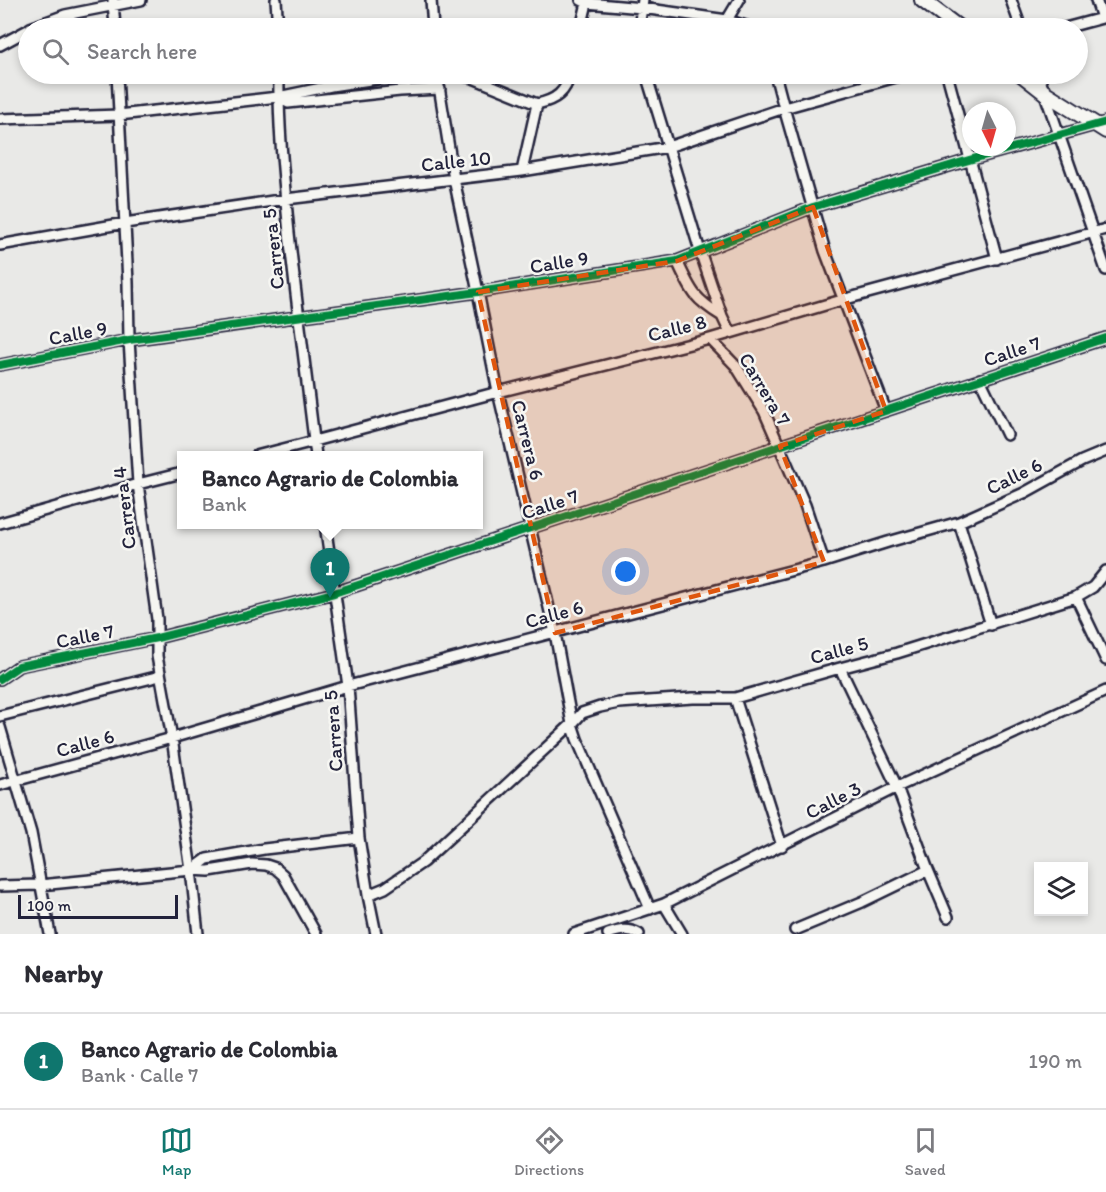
<!DOCTYPE html>
<html lang="en">
<head>
<meta charset="utf-8">
<style>
  body { margin:0; font-family:Itim,sans-serif; background:#f7f7f7; color:#2b2b33 }
  .controls { position:absolute; right:18px; bottom:18px; display:grid; overflow:hidden; border-radius:0px; box-shadow:0 3px 9px #0003 }
  .controls button { width:54px; height:54px; display:grid; place-items:center; padding:0; border:0; border-bottom:2px solid #e1e1e2; background:#fff; color:#2b2b33; font:30px sans-serif }
  .compass { position:absolute; left:962px; top:102px; width:54px; height:54px; border-radius:50%; background:#fff; box-shadow:0 3px 9px #0003; rotate:175deg }
  .scale { position:absolute; left:18px; bottom:15px; width:160px; box-sizing:border-box; padding-left:6px; border:3px solid #22223b; border-top:0; font-size:16px; line-height:21px; white-space:nowrap; color:#22223b; -webkit-text-stroke:4px #f6f6f2; paint-order:stroke }
  .you { position:absolute; left:626px; top:572px; width:21px; height:21px; margin:-15px; border:4px solid #fff; border-radius:50%; background:#1a73e8; box-shadow:0 0 0 9px #1a73e833 }
  .badge { display:grid; place-items:center; width:39px; height:39px; border-radius:50%; background:#0f766e; color:#fff; font-size:20px; font-weight:700 }
  .pin { position:absolute; translate:-50% -50px; filter:drop-shadow(0 2px 3px #0008) }
  .pin::after { content:''; position:absolute; top:32px; width:21px; height:18px; background:inherit; clip-path:polygon(0 0,100% 0,50% 100%) }
  .popup { position:absolute; left:177px; top:451px; width:306px; height:78px; box-sizing:border-box; display:grid; place-content:center; border-radius:0px; background:#fff; filter:drop-shadow(0 2px 4px #0005); font-size:20px; white-space:nowrap; color:#7c7c81 }
  .popup b { font-size:22px; color:#2b2b33 }
  .popup::after { content:''; position:absolute; left:50%; top:100%; margin-left:-12px; border:12px solid transparent; border-top-color:#fff }
  .list { margin:0; padding:0; list-style:none }
  h2 { display:flex; justify-content:space-between; align-items:center; height:78px; margin:0; padding:0 24px; font-size:26px }
  h2 small { font-size:20px; font-weight:400; color:#7c7c81 }
  .list li { display:grid; grid-template-columns:39px 1fr auto; gap:18px; align-items:center; box-sizing:border-box; height:96px; padding:0 24px; border-top:2px solid #e1e1e2 }
  .list b { display:block; font-size:22px; white-space:nowrap }
  .list p { margin:0; font-size:20px; white-space:nowrap; color:#7c7c81 }
  .list em { font-size:20px; font-style:normal; color:#7c7c81 }
  .icon { flex:none; width:33px; height:33px; fill:none; stroke:currentColor; stroke-width:2; stroke-linecap:round; stroke-linejoin:round }
  .map { position:relative; flex:none; width:1106px; height:934px; overflow:hidden }
  .search { position:absolute; background:#fff; box-shadow:0 3px 9px #0003; left:18px; right:18px; top:18px; height:66px; display:flex; align-items:center; gap:15px; box-sizing:border-box; padding:0 21px; border-radius:33px; color:#7c7c81; font-size:22px }
  .sheet { height:174px; background:#fff }
  nav { display:flex; justify-content:space-around; align-items:center; box-sizing:border-box; height:84px; border-top:2px solid #e1e1e2; background:#fff; font-size:16px; color:#7c7c81 }
  nav a { display:grid; justify-items:center; gap:3px }
  nav .on { color:#0f766e }
  .map>svg:first-child { display:block }
</style>
</head>
<body>
<div class="map">
<svg width="1106" height="934" viewBox="0 0 1106 934">
  <rect width="100%" height="100%" fill="#e9e9e7"/>
  <filter id="ink" filterUnits="userSpaceOnUse"><feTurbulence type="fractalNoise" baseFrequency=".0167" numOctaves="2"/><feDisplacementMap in="SourceGraphic" scale="12" xChannelSelector="R" yChannelSelector="G"/><feConvolveMatrix kernelMatrix="1 2 1 2 8 2 1 2 1" color-interpolation-filters="sRGB"/></filter>
  <g filter="url(#ink)">
    <g fill="none" stroke-linecap="round" stroke-linejoin="round">
      <g stroke="#22223b" stroke-width="14">
        <path id="street" d="M 276,0 L 278,28
          M 431,0 L 433,28
          M 581,0 L 587,3 L 642,8 L 727,20 L 752,28
          M 1011,0 L 1021,28
          M 1096,0 L 1102,18
          M 113,1 L 115,28
          M 727,20 L 739,0
          M 30,28 L 65,15 L 141,0
          M 581,28 L 587,3
          M 639,28 L 643,0
          M 1065,28 L 1106,17
          M 0,45 L 28,30
          M 117,74 L 128,282 L 129,340 L 138,484 L 157,619 L 157,656 L 172,738 L 191,870 L 198,934
          M 279,74 C 278,126 284,180 289,233 C 297,307 307,381 316,456
          M 437,74 L 454,179 L 478,292 L 498,392 L 555,633 L 572,724 L 577,739 L 650,909
          M 455,74 L 473,78 L 537,104
          M 646,74 L 700,251 L 722,316 L 730,333
          M 775,74 L 784,108 L 825,251 L 886,411
          M 947,74 L 997,259
          M 1038,74 L 1106,270
          M 278,97 L 288,103 L 400,91 L 440,89
          M 537,104 C 556,100 566,92 570,74
          M 0,119 L 119,115 L 278,97 L 331,86 L 409,74
          M 522,171 L 537,104
          M 0,245 L 125,223 L 286,199 L 522,171 L 668,147 L 784,108 L 907,74
          M 677,261 C 691,291 693,298 722,316
          M 710,339 L 736,366 L 764,411 L 805,505 L 824,562
          M 0,365 L 129,340 L 478,292 L 677,261 L 813,207 L 969,160 L 1106,122
          M 980,379 L 1007,435
          M 256,456 L 314,441 L 498,392 L 710,339 L 842,300 L 1106,229
          M 959,522 L 991,625
          M 0,523 L 138,484 L 182,473
          M 325,524 L 348,686 L 359,838 L 368,895 L 376,934
          M 1076,597 L 1106,660
          M 840,668 L 897,787 L 928,870 L 948,917
          M 0,679 L 19,666 L 157,638 L 334,593 L 1106,338
          M 735,698 L 782,846
          M 0,716 L 160,676
          M 0,727 L 31,833 L 50,934
          M 0,785 L 172,738 L 348,686 L 824,562 L 888,542 L 959,522 L 1024,493 L 1082,461 L 1106,451
          M 192,870 L 207,859 L 264,849 L 359,838
          M 0,886 L 40,885 L 191,870 L 209,871 L 252,864 L 266,865 L 275,868 L 283,875 L 316,934
          M 368,895 L 385,888 L 423,862 L 572,724 L 582,713 L 600,707 L 619,703 L 693,698 L 735,698 L 840,668 L 897,653 L 1076,597 L 1093,587 L 1106,571
          M 664,904 L 682,934
          M 795,930 L 862,902 L 928,870
          M 574,934 L 664,904 L 897,787 L 1106,691
          M 608,934 C 619,930 629,928 639,934"/>
      </g>
      <g stroke="#22223b" stroke-width="18">
        <path id="secondary" d="M 922,0 L 959,28
          M 1021,74 L 1044,92 L 1106,131"/>
      </g>
      <use href="#street" stroke="#f6f6f2" stroke-width="9"/>
      <use href="#secondary" stroke="#f6f6f2" stroke-width="14"/>
      <g stroke="#f6f6f2" stroke-width="11">
        <path id="cycleway" d="M 0,365 L 129,340 L 478,292 L 677,261 L 813,207 L 969,160 L 1106,122
          M 0,679 L 19,666 L 157,638 L 334,593 L 1106,338"/>
      </g>
      <use href="#cycleway" stroke="#00873e" stroke-width="8"/>
    </g>
  </g>
  <path fill="#de560e" fill-opacity="0.2" stroke="#de560e" stroke-width="4.5" stroke-dasharray="12 8" stroke-linejoin="round" d="M 813,207 L 886,411 L 780,446 L 824,562 L 555,633 L 478,292 L 677,261 Z"/>
  <g text-anchor="middle" dominant-baseline="central" stroke-width="5" stroke-linejoin="round" paint-order="stroke">
    <g font-size="20" fill="#22223b" stroke="#f6f6f2">
      <text transform="translate(456 161) rotate(-6)">Calle 10</text>
      <text transform="translate(273 249) rotate(-96)">Carrera 5</text>
      <text transform="translate(559 262) rotate(-9)">Calle 9</text>
      <text transform="translate(677 328) rotate(-14)">Calle 8</text>
      <text transform="translate(78 333) rotate(-11)">Calle 9</text>
      <text transform="translate(1012 351) rotate(-18)">Calle 7</text>
      <text transform="translate(765 389) rotate(59)">Carrera 7</text>
      <text transform="translate(528 440) rotate(76)">Carrera 6</text>
      <text transform="translate(1014 476) rotate(-26)">Calle 6</text>
      <text transform="translate(550 504) rotate(-18)">Calle 7</text>
      <text transform="translate(124 508) rotate(-97)">Carrera 4</text>
      <text transform="translate(554 614) rotate(-15)">Calle 6</text>
      <text transform="translate(85 636) rotate(-11)">Calle 7</text>
      <text transform="translate(839 650) rotate(-15)">Calle 5</text>
      <text transform="translate(333 731) rotate(-94)">Carrera 5</text>
      <text transform="translate(85 743) rotate(-15)">Calle 6</text>
      <text transform="translate(833 800) rotate(-27)">Calle 3</text>
    </g>
  </g>
</svg>
<div class="controls">
<button><svg class="icon" aria-label="layers" viewBox="0 0 24 24"><path d="M12 4l9 5-9 5-9-5zM3 14l9 5 9-5"/></svg></button>
</div>
<svg class="compass" viewBox="-18 -18 36 36"><path d="M0-13l5 13h-10z" fill="#e53935"/><path d="M0 13l5-13h-10z" fill="#7c7c81"/></svg>
<div class="scale">100 m</div>
<div class="you"></div>
<div class="pin badge" style="left:330px;top:598px">1</div>
<div class="popup"><b>Banco Agrario de Colombia</b>Bank</div>
<div class="search"><svg class="icon" aria-label="search" viewBox="0 0 24 24"><circle cx="10" cy="10" r="6"/><path d="M15 15l6 6"/></svg>Search here</div>
</div>
<section class="sheet">
<h2>Nearby<small></small></h2>
<ul class="list">
<li><span class="badge">1</span><div><b>Banco Agrario de Colombia</b><p>Bank · Calle 7</p></div><em>190 m</em></li>
</ul>
</section>
<nav>
<a class="on"><svg class="icon" aria-label="map" viewBox="0 0 24 24"><path d="M3 6l6-2 6 2 6-2v14l-6 2-6-2-6 2zM9 4v14M15 6v14"/></svg>Map</a>
<a><svg class="icon" aria-label="directions" viewBox="0 0 24 24"><path d="M12 3l9 9-9 9-9-9zM9 14v-3h6M13 9l2 2-2 2"/></svg>Directions</a>
<a><svg class="icon" aria-label="saved" viewBox="0 0 24 24"><path d="M7 4h10v16l-5-4-5 4z"/></svg>Saved</a>
</nav>
</body>
</html>
